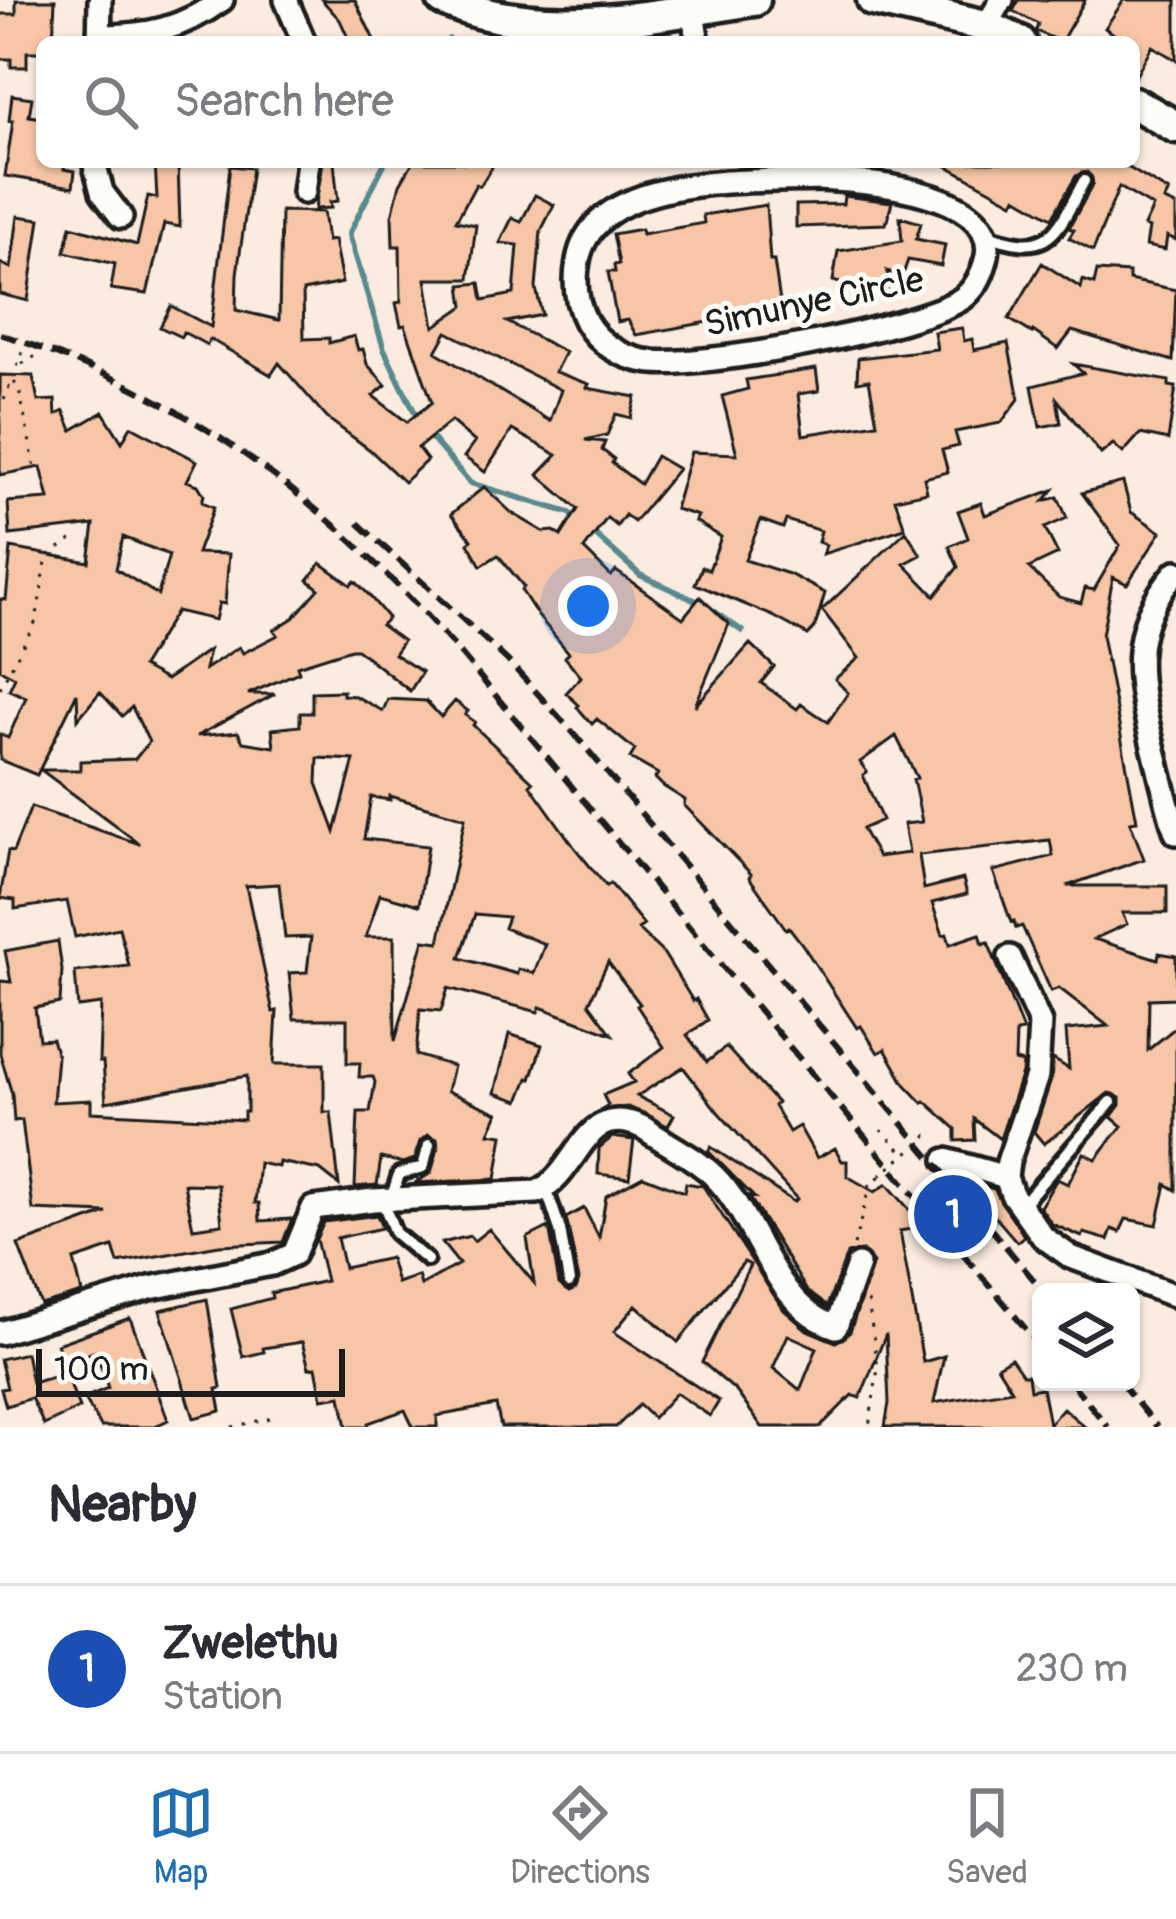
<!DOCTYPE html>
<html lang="en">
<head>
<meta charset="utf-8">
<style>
  body { margin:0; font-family:Pangolin,sans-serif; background:#f2f2f3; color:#2b2b33 }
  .controls { position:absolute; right:36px; bottom:36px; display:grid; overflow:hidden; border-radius:18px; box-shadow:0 3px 9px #0004 }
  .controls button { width:108px; height:108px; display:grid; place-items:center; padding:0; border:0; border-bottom:3px solid #e1e1e2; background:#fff; color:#2b2b33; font:60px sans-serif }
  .scale { position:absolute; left:36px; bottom:30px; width:309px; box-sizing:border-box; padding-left:12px; border:6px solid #1c1c1c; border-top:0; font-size:33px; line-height:42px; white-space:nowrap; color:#1c1c1c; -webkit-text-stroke:9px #fdfcf7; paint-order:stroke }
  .you { position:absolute; left:588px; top:606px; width:42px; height:42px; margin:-30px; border:9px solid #fff; border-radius:50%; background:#1a73e8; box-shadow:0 0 0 18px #1a73e833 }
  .badge { display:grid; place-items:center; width:78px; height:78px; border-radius:50%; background:#1f6fb2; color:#fff; font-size:39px; font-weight:700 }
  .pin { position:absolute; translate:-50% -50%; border:6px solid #fff; box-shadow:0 3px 12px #0006 }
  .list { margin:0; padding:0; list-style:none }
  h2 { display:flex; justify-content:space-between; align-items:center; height:156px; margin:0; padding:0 48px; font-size:51px }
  h2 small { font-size:39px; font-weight:400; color:#7c7c81 }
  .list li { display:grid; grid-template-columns:78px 1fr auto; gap:36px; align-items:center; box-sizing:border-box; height:168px; padding:0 48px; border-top:3px solid #e1e1e2 }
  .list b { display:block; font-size:45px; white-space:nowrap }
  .list p { margin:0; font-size:39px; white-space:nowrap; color:#7c7c81 }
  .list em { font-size:39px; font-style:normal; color:#7c7c81 }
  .icon { flex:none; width:66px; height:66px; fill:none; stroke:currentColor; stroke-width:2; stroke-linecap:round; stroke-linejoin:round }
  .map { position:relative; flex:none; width:1176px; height:1427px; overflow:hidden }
  .search { position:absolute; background:#fff; box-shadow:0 3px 9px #0004; left:36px; right:36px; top:36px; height:132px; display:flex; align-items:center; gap:30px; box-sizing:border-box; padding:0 42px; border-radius:18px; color:#7c7c81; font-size:45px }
  .sheet { height:324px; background:#fff }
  nav { display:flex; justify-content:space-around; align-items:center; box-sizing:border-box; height:168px; border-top:3px solid #e1e1e2; background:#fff; font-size:33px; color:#7c7c81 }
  nav a { display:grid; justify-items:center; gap:6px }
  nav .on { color:#1f6fb2 }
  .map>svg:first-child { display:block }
</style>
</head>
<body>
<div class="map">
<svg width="1176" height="1427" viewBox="0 0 1176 1427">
  <rect width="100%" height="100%" fill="#fbecdf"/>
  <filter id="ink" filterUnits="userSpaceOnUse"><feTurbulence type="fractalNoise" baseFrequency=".00833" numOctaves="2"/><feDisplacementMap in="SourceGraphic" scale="24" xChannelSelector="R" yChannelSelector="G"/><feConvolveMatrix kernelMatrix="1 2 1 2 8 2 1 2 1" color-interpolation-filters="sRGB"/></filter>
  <g filter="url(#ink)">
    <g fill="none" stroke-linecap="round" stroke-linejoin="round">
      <path stroke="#59898f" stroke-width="6" d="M 448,42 L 449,39
        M 385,162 L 349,234 L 384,349 L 417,417
        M 427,433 L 470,483 L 570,513 L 576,518
        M 591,531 L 640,575 L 699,602
        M 715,612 L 742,631"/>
    </g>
    <path fill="#f7c6a7" stroke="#1c1c1c" stroke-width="3" fill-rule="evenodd" d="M 16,0 L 55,0 L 53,42 L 42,42 L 42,52 L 27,52 L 27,67 L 11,67 L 11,59 L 0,59 L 0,14 L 16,14 Z
      M 322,0 L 355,0 L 375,42 L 350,42 L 340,20 Z
      M 1019,0 L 1085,0 L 1061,42 L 1036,31 L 1038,24 L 1013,11 Z
      M 1124,0 L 1176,0 L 1176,60 L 1152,46 L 1134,79 L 1134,42 L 1126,42 L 1105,28 Z
      M 12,95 L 32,98 L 29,116 L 42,118 L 42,162 L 65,162 L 64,169 L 75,171 L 73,187 L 5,176 L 13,121 L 9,121 Z
      M 155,162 L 178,162 L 180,227 L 164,224 L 147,294 L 111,289 L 115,264 L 65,252 L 71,226 L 137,245 L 148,196 L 157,198 Z
      M 323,162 L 334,162 L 338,201 L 330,202 L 331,208 L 315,209 Z
      M 413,162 L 495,162 L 480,186 L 476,184 L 456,221 L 476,225 L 469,279 L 426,279 L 434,327 L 464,306 L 461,285 L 480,283 L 483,300 L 514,294 L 518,245 L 500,243 L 512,218 L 521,222 L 535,195 L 554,205 L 541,231 L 536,288 L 542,315 L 507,322 L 565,352 L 555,372 L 589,384 L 587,388 L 636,397 L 631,418 L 616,414 L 607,435 L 585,440 L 605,442 L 602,450 L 614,459 L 612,463 L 640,484 L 656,456 L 678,469 L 634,522 L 625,515 L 617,526 L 607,518 L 584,549 L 611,576 L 616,571 L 683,618 L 700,597 L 729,624 L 695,706 L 750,644 L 774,667 L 761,683 L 797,709 L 801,704 L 828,722 L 848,693 L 835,679 L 859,658 L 822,610 L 906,531 L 921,555 L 904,564 L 935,596 L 958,567 L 949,546 L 968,538 L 958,511 L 981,503 L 985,515 L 1053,490 L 1044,501 L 1058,497 L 1067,518 L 1045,528 L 1058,554 L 1029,568 L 1059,597 L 1081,603 L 1085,588 L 1094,590 L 1120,545 L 1082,493 L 1123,482 L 1131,512 L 1161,532 L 1127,584 L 1113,577 L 1102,635 L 1137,821 L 1130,822 L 1144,859 L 1067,886 L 1167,886 L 1167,913 L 1122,913 L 1127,924 L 1094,939 L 1158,959 L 1159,953 L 1176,956 L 1176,998 L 1149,999 L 1148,1050 L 1176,1027 L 1176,1190 L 1166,1184 L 1157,1225 L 1126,1219 L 1120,1232 L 1112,1229 L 1108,1240 L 1084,1233 L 1082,1237 L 1052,1224 L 1040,1207 L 1057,1179 L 1068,1184 L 1084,1153 L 1096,1159 L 1122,1126 L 1111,1117 L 1120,1105 L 1120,1098 L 1109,1093 L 1044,1144 L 1034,1132 L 1051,1080 L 1053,1059 L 1069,1069 L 1066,1030 L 1108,1026 L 1059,988 L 1051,991 L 1022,926 L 1016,928 L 1014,921 L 1011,922 L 993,871 L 1053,856 L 1050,840 L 919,855 L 924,889 L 963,879 L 967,894 L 932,903 L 943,935 L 947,934 L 950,944 L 980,934 L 983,944 L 988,942 L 1023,1031 L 1016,1032 L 1015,1061 L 1023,1063 L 1022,1073 L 1000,1139 L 974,1119 L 975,1140 L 956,1141 L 956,1129 L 925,1101 L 923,1103 L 905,1084 L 885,1049 L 878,1053 L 861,1026 L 857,1028 L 802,944 L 789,927 L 786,929 L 749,877 L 751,874 L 684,805 L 685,800 L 663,786 L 655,778 L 658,774 L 630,758 L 635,750 L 597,719 L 592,724 L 577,707 L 579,705 L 566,693 L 581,677 L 565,657 L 569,653 L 538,616 L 521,590 L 524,587 L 498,555 L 481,566 L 468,543 L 472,540 L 451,514 L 484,487 L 512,513 L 544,532 L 554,531 L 561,536 L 578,509 L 538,475 L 557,455 L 512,430 L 485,472 L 464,457 L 475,442 L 451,421 L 418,448 L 427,460 L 404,482 L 370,450 L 327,418 L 279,363 L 271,375 L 210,339 L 207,345 L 183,332 L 181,337 L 160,327 L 171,306 L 211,327 L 230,166 L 252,168 L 237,274 L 236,310 L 279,320 L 281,211 L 323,212 L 327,241 L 334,240 L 342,283 L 303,291 L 304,339 L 329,338 L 329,343 L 354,336 L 358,350 L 363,349 L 367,364 L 386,385 L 373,396 L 407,422 L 432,402 L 405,325 L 401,326 L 396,303 L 401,302 L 400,246 L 393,246 L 392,216 L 400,184 ZM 447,332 L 561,390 L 550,421 L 436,352 ZM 896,736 L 917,778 L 913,779 L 922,822 L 904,824 L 909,853 L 878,857 L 862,829 L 882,820 L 863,775 L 867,772 L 860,762 Z
      M 940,162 L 1119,162 L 1169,192 L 1164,201 L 1176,206 L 1176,240 L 1167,236 L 1165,250 L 1146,246 L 1149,228 L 1144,226 L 1153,207 L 1119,187 L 1093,251 L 1069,238 L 1074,230 L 1069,228 L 1093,184 L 1087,172 L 1076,176 L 1052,218 L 1016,197 L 1013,202 Z
      M 844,196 L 892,202 L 886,224 L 796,227 L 796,205 L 843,204 Z
      M 766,205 L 770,261 L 774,261 L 781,309 L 636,335 L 628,320 L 617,322 L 608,272 L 615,272 L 614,265 L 619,264 L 613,234 L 641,229 L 642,234 L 704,223 L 703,215 Z
      M 18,216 L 40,219 L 28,301 L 0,294 L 0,263 L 11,268 Z
      M 900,217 L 921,223 L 916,239 L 945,245 L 941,266 L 908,260 L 902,277 L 887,271 L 892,291 L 863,290 L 833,281 L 838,251 L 902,241 Z
      M 1042,263 L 1081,288 L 1083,280 L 1094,284 L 1097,271 L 1129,273 L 1129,280 L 1176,290 L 1173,361 L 1072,331 L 1058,349 L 1033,331 L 1032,333 L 1009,319 Z
      M 962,328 L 964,341 L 972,339 L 974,350 L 1008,343 L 1019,399 L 1001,423 L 955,432 L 959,446 L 942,450 L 948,472 L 924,478 L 927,492 L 895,499 L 905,528 L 823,554 L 826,545 L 818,542 L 821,531 L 786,520 L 783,528 L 761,520 L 745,560 L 789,574 L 825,593 L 815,627 L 808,635 L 773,616 L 695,584 L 702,567 L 709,570 L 721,537 L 695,521 L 698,516 L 675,509 L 691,452 L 737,454 L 722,396 L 748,389 L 746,380 L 816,369 L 819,391 L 798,394 L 803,435 L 877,423 L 869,380 L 857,382 L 858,358 L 937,349 L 934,332 Z
      M 1073,364 L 1169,381 L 1169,386 L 1176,387 L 1168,440 L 1140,434 L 1123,453 L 1113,444 L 1101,454 L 1057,399 L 1061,423 L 1040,427 L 1032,386 L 1083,373 Z
      M 0,375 L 33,376 L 38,401 L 55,400 L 56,415 L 64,411 L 72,430 L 103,412 L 122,442 L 131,426 L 197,461 L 187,481 L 198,485 L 204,495 L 202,502 L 214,507 L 197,553 L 229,554 L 225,604 L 219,603 L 215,620 L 176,611 L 142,667 L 166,680 L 209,650 L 205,669 L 239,647 L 243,653 L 278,635 L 274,630 L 293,618 L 319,589 L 308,580 L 321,563 L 351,585 L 355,581 L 368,594 L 388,618 L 381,625 L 403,641 L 394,654 L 422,672 L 410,691 L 357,649 L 351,649 L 297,666 L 299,672 L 248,694 L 275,694 L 197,736 L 238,732 L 243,742 L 274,747 L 272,729 L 300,726 L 300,713 L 312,713 L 312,692 L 343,691 L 343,695 L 355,696 L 383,711 L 388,699 L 426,701 L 441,717 L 455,701 L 468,711 L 465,715 L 475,722 L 473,725 L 533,782 L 530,785 L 575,848 L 606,886 L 610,883 L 644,925 L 638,929 L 664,954 L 693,1001 L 696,999 L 708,1020 L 687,1035 L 707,1062 L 726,1047 L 777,1103 L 774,1106 L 789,1132 L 799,1126 L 817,1158 L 835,1148 L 842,1161 L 847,1161 L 847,1176 L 875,1192 L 887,1184 L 916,1217 L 921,1227 L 900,1231 L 923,1362 L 944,1356 L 934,1403 L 1012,1390 L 997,1366 L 1011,1358 L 1023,1375 L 1028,1375 L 1030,1390 L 1042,1388 L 1049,1424 L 1063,1408 L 1085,1427 L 885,1427 L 889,1403 L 886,1334 L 860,1398 L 852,1395 L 820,1427 L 762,1427 L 736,1391 L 702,1362 L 750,1265 L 744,1262 L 678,1342 L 636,1305 L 614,1332 L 719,1401 L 710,1416 L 676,1393 L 653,1418 L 639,1405 L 616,1427 L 501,1427 L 496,1405 L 437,1416 L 437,1427 L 413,1427 L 405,1410 L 368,1423 L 368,1427 L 347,1427 L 341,1396 L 322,1399 L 316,1367 L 309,1368 L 302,1342 L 263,1348 L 264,1352 L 243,1357 L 231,1309 L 272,1298 L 271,1293 L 326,1281 L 316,1239 L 324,1222 L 377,1215 L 382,1228 L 337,1238 L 344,1268 L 390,1258 L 397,1283 L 418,1276 L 421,1285 L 459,1264 L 442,1243 L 470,1236 L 474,1241 L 489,1229 L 534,1283 L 527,1238 L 549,1227 L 559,1284 L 569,1292 L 576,1289 L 579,1280 L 566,1218 L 584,1208 L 599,1238 L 606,1196 L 643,1176 L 684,1192 L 686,1183 L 703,1186 L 784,1310 L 807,1330 L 836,1342 L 850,1332 L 873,1263 L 862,1251 L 847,1254 L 827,1306 L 807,1291 L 749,1196 L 754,1197 L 708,1151 L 711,1147 L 794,1202 L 797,1199 L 718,1112 L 683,1067 L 637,1096 L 674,1115 L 668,1126 L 628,1107 L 602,1109 L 608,1105 L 603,1095 L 634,1082 L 628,1074 L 664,1047 L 637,1006 L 640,1004 L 608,962 L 589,1003 L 612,1034 L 540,1007 L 538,1012 L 448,988 L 441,1011 L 420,1009 L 416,1055 L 453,1066 L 447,1091 L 498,1113 L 489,1133 L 503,1135 L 496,1179 L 415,1183 L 431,1173 L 438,1148 L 437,1139 L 428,1135 L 420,1141 L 415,1159 L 403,1163 L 381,1158 L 377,1185 L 355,1187 L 358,1112 L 370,1112 L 375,1082 L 373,1077 L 359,1077 L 360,1063 L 347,1063 L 347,1019 L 294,1019 L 289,973 L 307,972 L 311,937 L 285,938 L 279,884 L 246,886 L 273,1012 L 277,1011 L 274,1064 L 324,1064 L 324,1112 L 331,1112 L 339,1185 L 320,1170 L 279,1162 L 278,1167 L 259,1163 L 255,1203 L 259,1203 L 260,1221 L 292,1219 L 283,1242 L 219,1245 L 118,1263 L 113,1247 L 74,1260 L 82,1293 L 41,1305 L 18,1245 L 107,1213 L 33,1210 L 22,1120 L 14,1121 L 12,1094 L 0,1054 L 0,981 L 11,982 L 5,951 L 58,941 L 62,970 L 60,1003 L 35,1008 L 39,1040 L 52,1039 L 57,1056 L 53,1102 L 91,1100 L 91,1112 L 244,1120 L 244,1112 L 247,1112 L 247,1076 L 106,1102 L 103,1062 L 99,1062 L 101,1004 L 78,1007 L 75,972 L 129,966 L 119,928 L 75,937 L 67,901 L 15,909 L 15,900 L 0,898 L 8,851 L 13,852 L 31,807 L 140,844 L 41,770 L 80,770 L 80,761 L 135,759 L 149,742 L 132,707 L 122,716 L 100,692 L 78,719 L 77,693 L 37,775 L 0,760 L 0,734 L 8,738 L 26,697 L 9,690 L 15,677 L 0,669 L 0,599 L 6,600 L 11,548 L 89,562 L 94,525 L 10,535 L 8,502 L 49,499 L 41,467 L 0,475 ZM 123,537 L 169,555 L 158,595 L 116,569 ZM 318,758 L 354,760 L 335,832 L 317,783 ZM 390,796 L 465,818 L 439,942 L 424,940 L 395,1041 L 394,937 L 366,937 L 380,894 L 419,905 L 428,846 L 364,839 L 371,797 L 390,800 ZM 475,914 L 508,917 L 504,928 L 545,944 L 534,973 L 518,969 L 517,974 L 460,958 ZM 184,1184 L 218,1185 L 222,1224 L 193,1228 ZM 788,1335 L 817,1348 L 800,1390 L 773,1368 Z
      M 509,1034 L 542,1045 L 531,1079 L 528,1078 L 519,1101 L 495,1093 Z
      M 612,1137 L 634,1140 L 629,1178 L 598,1174 L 599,1148 Z
      M 980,1185 L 994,1189 L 1024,1236 L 1017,1242 L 973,1191 Z
      M 207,1299 L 221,1388 L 217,1389 L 221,1411 L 194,1418 L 160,1310 Z
      M 130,1318 L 168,1420 L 153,1427 L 101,1427 L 84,1398 L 108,1388 L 96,1351 L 64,1364 L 57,1344 Z
      M 26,1353 L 32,1383 L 66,1373 L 79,1408 L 44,1425 L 31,1398 L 6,1406 L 1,1389 L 7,1388 L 0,1359 Z"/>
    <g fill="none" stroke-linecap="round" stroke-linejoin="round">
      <g stroke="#1c1c1c" stroke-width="20">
        <path id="lane" d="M 985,234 C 1051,258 1055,235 1084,181
          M 546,1188 L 560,1230 L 569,1282
          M 382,1200 L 395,1233 L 427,1260
          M 391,1200 L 399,1174 L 423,1167 L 429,1145
          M 1021,1206 L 1111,1102"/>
      </g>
      <g stroke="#1c1c1c" stroke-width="30">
        <path id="street" d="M 286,0 L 304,42
          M 692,9 L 698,42
          M 986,26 L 1002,0
          M 99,36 C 149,36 181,29 222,0
          M 99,42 L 100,0
          M 94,162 L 102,192 L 121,217
          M 818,179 C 861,181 1005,191 986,260 C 982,275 975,289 963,298 C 922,327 694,371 645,361 C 621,357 598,343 586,322 C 576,303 574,282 578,261 C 593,172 752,182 818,179 Z
          M 304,192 L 308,162
          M 1176,572 C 1125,629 1137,682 1154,750 C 1161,777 1167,806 1176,833
          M 1010,957 L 1040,1023 L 1037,1076 L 1008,1162 L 1006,1177 L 1012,1194 L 1043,1237 L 1071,1257 L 1176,1296
          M 946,1160 L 1006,1177
          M 0,1333 L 150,1288 L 272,1264 L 294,1254 L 313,1208 L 373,1200 L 537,1192 C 580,1174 582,1098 644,1128 C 666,1144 695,1157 714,1176 C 759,1220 772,1307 836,1327 L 858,1265"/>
      </g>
      <g stroke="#1c1c1c" stroke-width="39">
        <path id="secondary" d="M 443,0 C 541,42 654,15 754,0
          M 873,0 L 986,26 L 1020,42
          M 1134,103 L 1176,127"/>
      </g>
      <path stroke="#1c1c1c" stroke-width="3" stroke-dasharray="3 9" stroke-linecap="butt" d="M 22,364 L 36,356
        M 14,382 L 19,389 L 36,473
        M 4,400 L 24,349
        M 0,688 L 36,621 L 47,556 L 72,539
        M 881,1130 L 905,1154
        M 854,1245 L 870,1185 L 880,1176
        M 868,1301 L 878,1368 L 869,1427
        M 232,1427 L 270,1418"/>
      <use href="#lane" stroke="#fdfcf7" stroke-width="10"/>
      <use href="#street" stroke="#fdfcf7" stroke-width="21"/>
      <use href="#secondary" stroke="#fdfcf7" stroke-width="30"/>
      <path stroke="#1c1c1c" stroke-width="6" stroke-dasharray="18 9" stroke-linecap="butt" d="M 0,334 C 193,397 322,498 455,647 L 1041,1347
        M 358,523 L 507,660 L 571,730 L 1044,1292
        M 1071,1382 L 1108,1427
        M 1120,1382 L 1157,1427"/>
      <path stroke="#1c1c1c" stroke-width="3" stroke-dasharray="3 9" stroke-linecap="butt" d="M 880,1176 L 929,1134"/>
    </g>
  </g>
  <g text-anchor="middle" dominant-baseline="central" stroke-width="10" stroke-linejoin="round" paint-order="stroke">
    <g font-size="36" fill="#1c1c1c" stroke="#fdfcf7">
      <text transform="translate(814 302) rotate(-12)">Simunye Circle</text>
    </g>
  </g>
</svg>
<div class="controls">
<button><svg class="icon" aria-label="layers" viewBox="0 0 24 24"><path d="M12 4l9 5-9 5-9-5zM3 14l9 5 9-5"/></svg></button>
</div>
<div class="scale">100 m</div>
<div class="you"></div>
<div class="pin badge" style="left:953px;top:1214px;background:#1a4fb4">1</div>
<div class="search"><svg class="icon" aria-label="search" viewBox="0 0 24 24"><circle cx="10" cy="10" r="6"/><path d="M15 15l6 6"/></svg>Search here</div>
</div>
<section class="sheet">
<h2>Nearby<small></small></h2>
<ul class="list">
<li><span class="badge" style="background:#1a4fb4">1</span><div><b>Zwelethu</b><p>Station</p></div><em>230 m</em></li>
</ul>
</section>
<nav>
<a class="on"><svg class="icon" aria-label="map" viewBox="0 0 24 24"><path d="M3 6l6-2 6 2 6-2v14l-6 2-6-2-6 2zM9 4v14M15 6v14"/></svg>Map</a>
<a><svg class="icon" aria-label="directions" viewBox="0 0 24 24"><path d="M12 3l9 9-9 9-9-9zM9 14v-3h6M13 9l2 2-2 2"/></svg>Directions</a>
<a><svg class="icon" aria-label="saved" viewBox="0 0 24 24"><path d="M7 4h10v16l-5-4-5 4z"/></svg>Saved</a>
</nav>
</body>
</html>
